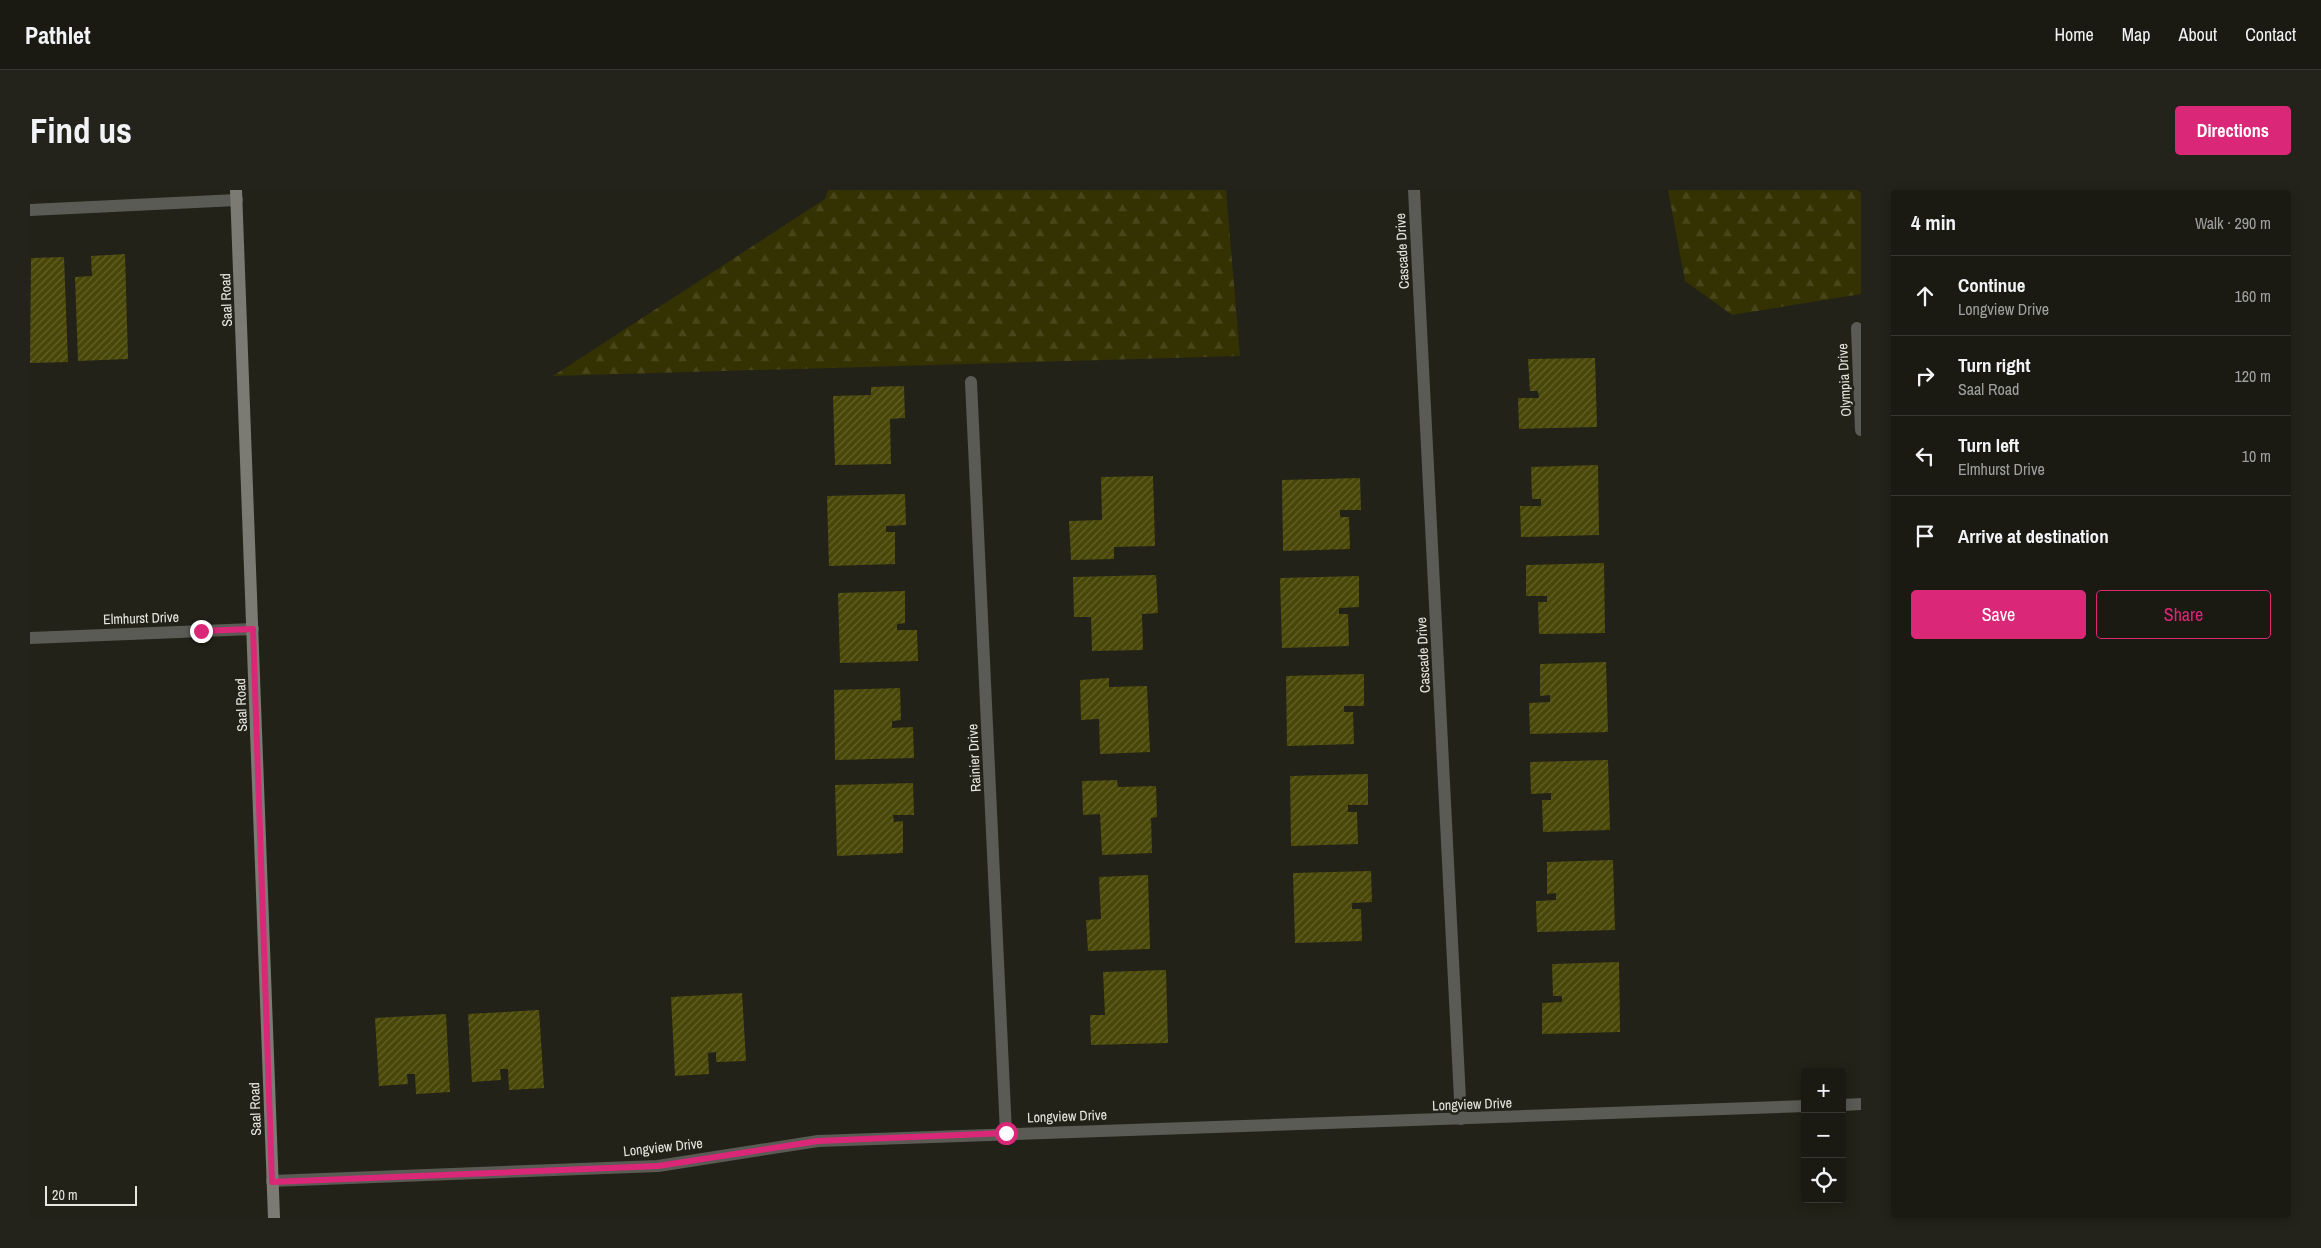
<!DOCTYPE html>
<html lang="en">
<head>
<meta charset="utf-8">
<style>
  body { margin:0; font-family:"Archivo Narrow",sans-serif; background:#23231b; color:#f1f3f6 }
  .controls { position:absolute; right:15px; bottom:15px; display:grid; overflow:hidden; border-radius:5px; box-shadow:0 2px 12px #0003 }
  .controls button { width:45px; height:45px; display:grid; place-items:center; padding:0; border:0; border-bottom:1px solid #383832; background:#1a1a12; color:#f1f3f6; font:25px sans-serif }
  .scale { position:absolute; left:15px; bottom:12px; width:92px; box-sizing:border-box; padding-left:5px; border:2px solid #e7e7e0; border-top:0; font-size:14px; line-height:18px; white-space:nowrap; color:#e7e7e0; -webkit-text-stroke:4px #222218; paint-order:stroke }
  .stop { position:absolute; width:15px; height:15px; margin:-11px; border:4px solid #db2777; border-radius:50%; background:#fff }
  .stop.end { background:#db2777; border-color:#fff; box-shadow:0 1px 5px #0008 }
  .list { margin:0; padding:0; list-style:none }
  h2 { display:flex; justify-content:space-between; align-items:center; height:65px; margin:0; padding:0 20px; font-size:21px }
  h2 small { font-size:16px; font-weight:400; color:#9fa19f }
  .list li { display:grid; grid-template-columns:32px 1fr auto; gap:15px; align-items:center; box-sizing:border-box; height:80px; padding:0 20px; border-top:1px solid #383832 }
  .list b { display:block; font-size:19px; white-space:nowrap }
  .list p { margin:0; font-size:16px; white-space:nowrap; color:#9fa19f }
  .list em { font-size:16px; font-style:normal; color:#9fa19f }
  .actions { display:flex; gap:10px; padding:15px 20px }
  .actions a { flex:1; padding:11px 0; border:1px solid #db2777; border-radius:5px; text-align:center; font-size:18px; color:#db2777 }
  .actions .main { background:#db2777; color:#fff }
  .icon { flex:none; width:28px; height:28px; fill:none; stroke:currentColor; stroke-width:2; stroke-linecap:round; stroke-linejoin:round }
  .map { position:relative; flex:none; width:1831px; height:1028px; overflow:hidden; border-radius:5px }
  header { display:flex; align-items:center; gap:30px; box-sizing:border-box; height:70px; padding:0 25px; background:#1a1a12; border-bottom:1px solid #383832 }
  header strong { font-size:24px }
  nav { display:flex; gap:28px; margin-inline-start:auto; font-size:18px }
  .intro { display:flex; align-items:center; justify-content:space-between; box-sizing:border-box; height:120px; padding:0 30px }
  h1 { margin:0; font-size:35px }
  .button { padding:12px 22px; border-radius:5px; background:#db2777; color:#fff; font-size:18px; font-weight:700 }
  main { display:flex; gap:30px; padding:0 30px }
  aside { flex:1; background:#1a1a12; border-radius:5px; box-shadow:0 2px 12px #0003 }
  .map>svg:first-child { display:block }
</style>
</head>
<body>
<header>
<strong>Pathlet</strong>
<nav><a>Home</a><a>Map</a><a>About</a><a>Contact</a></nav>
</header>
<div class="intro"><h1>Find us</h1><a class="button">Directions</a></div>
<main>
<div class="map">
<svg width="1831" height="1028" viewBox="0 0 1831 1028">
  <defs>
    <pattern id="forest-firs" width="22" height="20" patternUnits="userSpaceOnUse" patternTransform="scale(1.25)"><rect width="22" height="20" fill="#343202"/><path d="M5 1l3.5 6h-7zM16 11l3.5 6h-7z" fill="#48461a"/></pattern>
    <pattern id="building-hatch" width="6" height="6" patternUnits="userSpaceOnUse" patternTransform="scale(1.25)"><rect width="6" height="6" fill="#494708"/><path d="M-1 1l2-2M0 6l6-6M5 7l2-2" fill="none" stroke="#63622c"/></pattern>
  </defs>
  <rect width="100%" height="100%" fill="#222218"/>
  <path fill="url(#forest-firs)" d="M 798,0 L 1196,0 L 1210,166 L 523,186 L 795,9 Z
    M 1638,0 L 1831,0 L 1831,104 L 1702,125 L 1655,91 Z"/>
  <path fill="url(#building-hatch)" d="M 95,64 L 98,169 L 48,171 L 45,87 L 62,86 L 61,66 Z
    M 34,67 L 38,172 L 0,173 L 1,68 Z
    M 1565,168 L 1567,237 L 1489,239 L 1488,208 L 1509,208 L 1508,201 L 1500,201 L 1498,169 Z
    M 874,196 L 875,228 L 860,229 L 861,274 L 805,275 L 803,206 L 841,205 L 841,197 Z
    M 1568,275 L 1569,345 L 1491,347 L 1490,316 L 1511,316 L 1511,309 L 1502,309 L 1501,277 Z
    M 1123,286 L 1125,356 L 1084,357 L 1084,369 L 1041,370 L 1039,331 L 1072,330 L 1071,287 Z
    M 1330,288 L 1331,320 L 1310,320 L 1310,327 L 1319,327 L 1320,359 L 1253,361 L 1252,290 Z
    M 875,304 L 876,335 L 856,336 L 856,342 L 865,342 L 865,374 L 799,376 L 797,306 Z
    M 1574,373 L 1575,443 L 1509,444 L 1508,412 L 1517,412 L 1517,406 L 1496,406 L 1496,375 Z
    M 1126,385 L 1128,423 L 1112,424 L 1113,460 L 1062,461 L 1061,427 L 1044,427 L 1043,387 Z
    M 1329,386 L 1329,417 L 1309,418 L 1309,424 L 1318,424 L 1319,456 L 1252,458 L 1250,388 Z
    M 875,401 L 875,433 L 867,434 L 867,440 L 887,440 L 888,471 L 810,473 L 808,403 Z
    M 1576,472 L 1578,542 L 1500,544 L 1499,513 L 1520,512 L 1520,505 L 1510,506 L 1510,474 Z
    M 1334,484 L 1334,516 L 1314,516 L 1314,522 L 1323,522 L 1324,554 L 1257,556 L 1256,486 Z
    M 1079,488 L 1079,497 L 1117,496 L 1120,562 L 1070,564 L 1069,529 L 1051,530 L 1050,490 Z
    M 870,498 L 871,530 L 862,531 L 862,538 L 883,537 L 884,568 L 805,570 L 804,500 Z
    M 1578,570 L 1580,640 L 1513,642 L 1512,610 L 1521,610 L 1521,603 L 1501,604 L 1500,572 Z
    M 1338,584 L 1338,615 L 1318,615 L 1318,622 L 1327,622 L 1328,654 L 1261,656 L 1260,586 Z
    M 1087,590 L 1088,597 L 1126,596 L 1127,627 L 1121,628 L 1122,663 L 1072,665 L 1070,624 L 1053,625 L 1052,591 Z
    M 883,593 L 884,625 L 863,625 L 864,632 L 873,631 L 873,663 L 807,666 L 805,595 Z
    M 1583,670 L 1585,740 L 1507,742 L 1506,711 L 1526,710 L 1526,703 L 1517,704 L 1517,672 Z
    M 1341,681 L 1342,712 L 1322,713 L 1322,719 L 1331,719 L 1332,751 L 1265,753 L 1263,683 Z
    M 1118,685 L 1120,759 L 1058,761 L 1056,730 L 1071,729 L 1069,687 Z
    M 1589,772 L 1590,842 L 1512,844 L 1512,813 L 1532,812 L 1532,806 L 1523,806 L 1522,774 Z
    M 1136,780 L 1138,853 L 1061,855 L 1060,825 L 1075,825 L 1073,782 Z
    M 712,803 L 716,871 L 686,872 L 686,862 L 678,863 L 679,884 L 645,886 L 641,807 Z
    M 509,820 L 514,898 L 479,900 L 478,879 L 470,879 L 471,890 L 442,892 L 438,824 Z
    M 416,824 L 420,902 L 386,904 L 385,884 L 377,884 L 378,894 L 349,896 L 345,828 Z"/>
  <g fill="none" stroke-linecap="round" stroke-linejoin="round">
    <path stroke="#5b5b56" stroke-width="12" d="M 1384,0 L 1431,929
      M 0,20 L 207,10
      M 1827,138 L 1831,240
      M 941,192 L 976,943
      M 0,448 L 223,439
      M 1812,915 L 1831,914
      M 242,991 L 628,976 L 788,951 L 1775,916"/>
    <path stroke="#7b7b73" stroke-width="12" d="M 206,0 L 244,1028"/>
  </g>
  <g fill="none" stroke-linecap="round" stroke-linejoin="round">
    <path stroke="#db2777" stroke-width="6" d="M 171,441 L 223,439 L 242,992 L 628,976 L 788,951 L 976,943"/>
  </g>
  <g text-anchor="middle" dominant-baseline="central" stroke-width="5" stroke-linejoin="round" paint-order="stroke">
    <g font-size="14" fill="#e7e7e0" stroke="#222218">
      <text transform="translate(1372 61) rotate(-93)">Cascade Drive</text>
      <text transform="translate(196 110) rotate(-92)">Saal Road</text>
      <text transform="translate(1814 190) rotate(-93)">Olympia Drive</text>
      <text transform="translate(111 428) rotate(-2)">Elmhurst Drive</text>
      <text transform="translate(1393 465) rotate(-93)">Cascade Drive</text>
      <text transform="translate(211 515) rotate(-92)">Saal Road</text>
      <text transform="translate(944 568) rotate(-93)">Rainier Drive</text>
      <text transform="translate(1442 914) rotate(-2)">Longview Drive</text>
      <text transform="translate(225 919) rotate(-92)">Saal Road</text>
      <text transform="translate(1037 926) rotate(-2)">Longview Drive</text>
      <text transform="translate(633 957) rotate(-6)">Longview Drive</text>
    </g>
  </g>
</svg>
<div class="controls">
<button>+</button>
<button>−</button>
<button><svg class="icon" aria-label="locate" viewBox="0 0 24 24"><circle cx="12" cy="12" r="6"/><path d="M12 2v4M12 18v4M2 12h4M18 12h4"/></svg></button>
</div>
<div class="scale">20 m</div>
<div class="stop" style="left:976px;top:943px"></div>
<div class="stop end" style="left:171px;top:441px"></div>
</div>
<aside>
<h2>4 min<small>Walk · 290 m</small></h2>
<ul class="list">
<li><svg class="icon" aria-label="ahead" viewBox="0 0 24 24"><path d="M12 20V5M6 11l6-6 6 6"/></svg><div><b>Continue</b><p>Longview Drive</p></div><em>160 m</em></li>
<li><svg class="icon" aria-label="right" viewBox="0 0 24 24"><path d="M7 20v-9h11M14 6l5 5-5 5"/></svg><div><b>Turn right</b><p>Saal Road</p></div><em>120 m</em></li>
<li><svg class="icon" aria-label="left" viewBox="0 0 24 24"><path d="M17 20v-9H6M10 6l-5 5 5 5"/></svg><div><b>Turn left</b><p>Elmhurst Drive</p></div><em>10 m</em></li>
<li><svg class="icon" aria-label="arrive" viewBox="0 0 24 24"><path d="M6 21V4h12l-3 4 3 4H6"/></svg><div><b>Arrive at destination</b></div></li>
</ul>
<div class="actions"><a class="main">Save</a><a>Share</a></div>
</aside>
</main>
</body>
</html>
